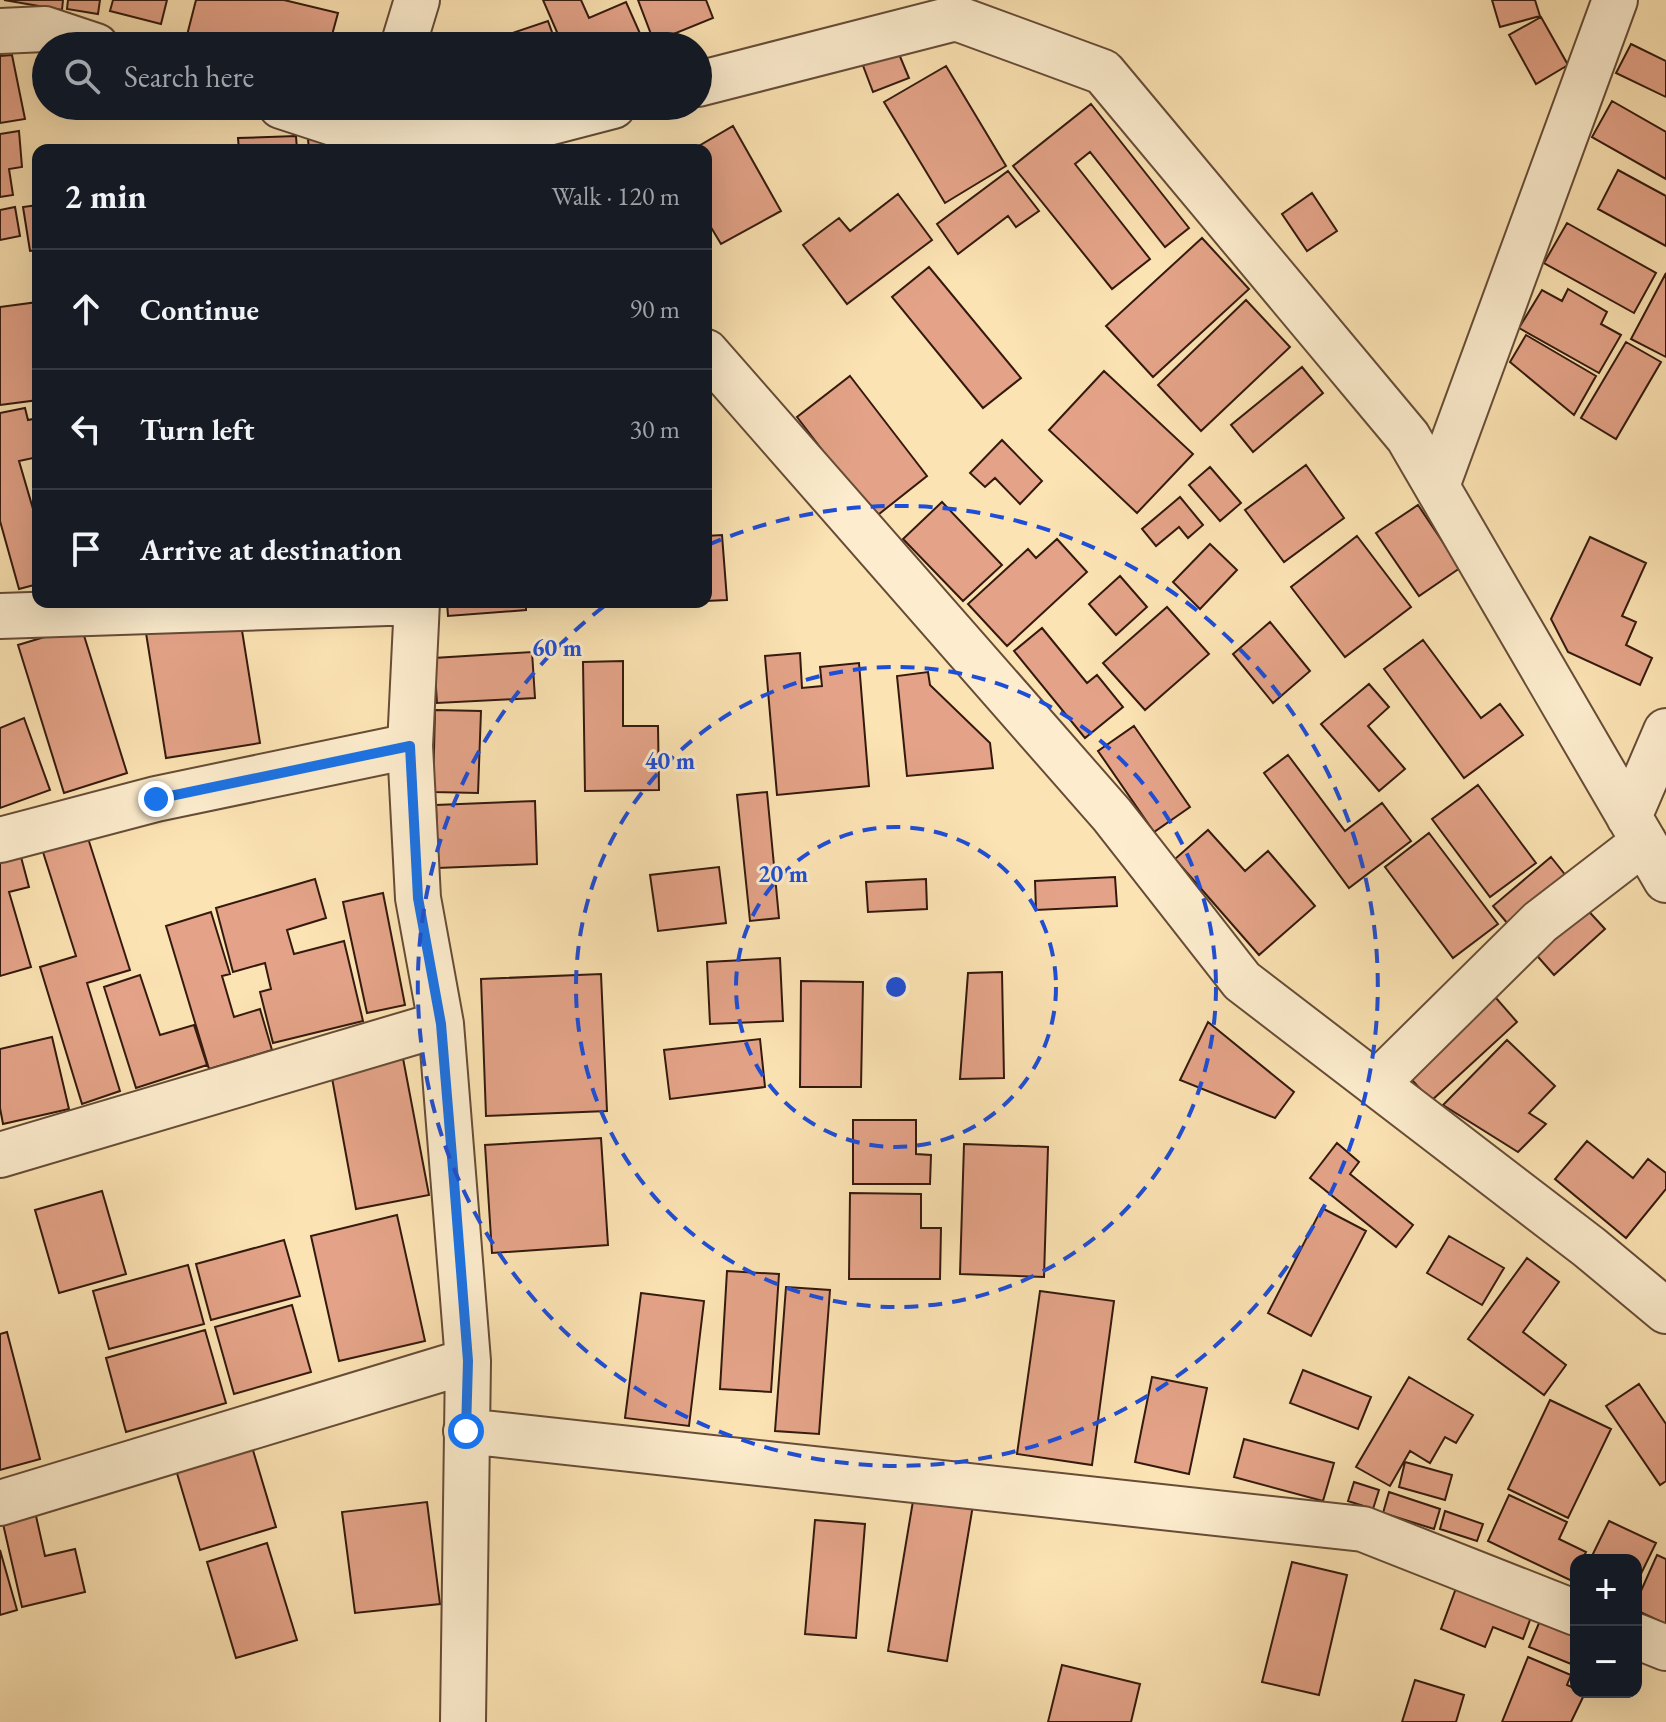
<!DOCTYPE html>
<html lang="en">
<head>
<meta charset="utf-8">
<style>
  body { margin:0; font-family:"EB Garamond",serif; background:#20242c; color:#f1f3f6 }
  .controls { position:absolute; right:24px; bottom:24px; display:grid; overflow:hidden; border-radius:16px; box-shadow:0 8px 32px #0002 }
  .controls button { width:72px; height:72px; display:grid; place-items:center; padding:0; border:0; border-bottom:2px solid #363941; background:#171b24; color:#f1f3f6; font:40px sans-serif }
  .stop { position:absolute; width:24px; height:24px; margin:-18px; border:6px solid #1a73e8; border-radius:50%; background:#fff }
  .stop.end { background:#1a73e8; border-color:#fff; box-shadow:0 2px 8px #0008 }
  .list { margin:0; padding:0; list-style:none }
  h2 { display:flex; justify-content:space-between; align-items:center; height:104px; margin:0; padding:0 32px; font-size:34px }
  h2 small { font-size:26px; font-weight:400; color:#9ea1a6 }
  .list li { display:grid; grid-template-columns:52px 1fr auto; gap:24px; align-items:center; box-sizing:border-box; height:120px; padding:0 32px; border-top:2px solid #363941 }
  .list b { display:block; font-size:30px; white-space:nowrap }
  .list em { font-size:26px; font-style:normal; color:#9ea1a6 }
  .icon { flex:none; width:44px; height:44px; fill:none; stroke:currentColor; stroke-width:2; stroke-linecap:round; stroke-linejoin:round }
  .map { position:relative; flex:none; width:1666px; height:1722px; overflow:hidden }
  .search { position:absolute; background:#171b24; box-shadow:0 8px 32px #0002; left:32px; top:32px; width:680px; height:88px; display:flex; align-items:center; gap:20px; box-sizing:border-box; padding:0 28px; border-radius:44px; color:#9ea1a6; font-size:30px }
  .panel { position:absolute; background:#171b24; box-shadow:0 8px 32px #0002; left:32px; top:144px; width:680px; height:464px; border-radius:16px }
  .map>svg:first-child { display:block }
</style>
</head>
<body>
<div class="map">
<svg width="1666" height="1722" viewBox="0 0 1666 1722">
  <rect width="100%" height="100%" fill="#fce3b3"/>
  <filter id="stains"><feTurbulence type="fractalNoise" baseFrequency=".0025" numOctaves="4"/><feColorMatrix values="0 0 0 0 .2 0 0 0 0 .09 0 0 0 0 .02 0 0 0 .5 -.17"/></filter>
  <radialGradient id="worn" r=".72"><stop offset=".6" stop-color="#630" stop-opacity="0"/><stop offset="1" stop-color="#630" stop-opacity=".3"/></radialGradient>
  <path fill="#e4a388" stroke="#341a0e" stroke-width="2" d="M 4,0 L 63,0 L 62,10 Z
    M 68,0 L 100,0 L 98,14 L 67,9 Z
    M 113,0 L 167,0 L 161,24 L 110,11 Z
    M 196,0 L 284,0 L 338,13 L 329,46 L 198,46 L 185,43 Z
    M 543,0 L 581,0 L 589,18 L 626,2 L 642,38 L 624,46 L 563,46 Z
    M 638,0 L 706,0 L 713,18 L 654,42 Z
    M 1492,0 L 1535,0 L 1540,16 L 1500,27 Z
    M 1541,17 L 1568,65 L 1536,84 L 1509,35 Z
    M 548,21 L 557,46 L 474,46 Z
    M 894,42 L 909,78 L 873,92 L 859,55 Z
    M 1631,44 L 1666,61 L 1666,97 L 1616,73 Z
    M 12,55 L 25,119 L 0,123 L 0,56 Z
    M 946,66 L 1006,166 L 945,203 L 884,102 Z
    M 1612,101 L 1666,132 L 1666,179 L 1592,137 Z
    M 1091,104 L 1189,228 L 1165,247 L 1090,152 L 1075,164 L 1150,259 L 1112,289 L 1013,166 Z
    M 733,126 L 781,211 L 721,244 L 706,219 L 706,150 L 692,150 Z
    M 19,131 L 22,167 L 9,169 L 13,195 L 0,197 L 0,134 Z
    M 296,136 L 297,150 L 239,150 L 238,138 Z
    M 341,136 L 342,150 L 309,150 L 308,139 Z
    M 1618,170 L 1666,196 L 1666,246 L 1598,209 Z
    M 1008,171 L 1039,211 L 1016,227 L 1008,216 L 958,254 L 937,224 Z
    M 1312,193 L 1337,231 L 1307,251 L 1282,214 Z
    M 898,194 L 932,240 L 847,304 L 803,245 L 839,218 L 850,231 Z
    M 38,205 L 38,250 L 30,251 L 23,207 Z
    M 15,207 L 20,236 L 0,240 L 0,210 Z
    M 1567,223 L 1656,273 L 1634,313 L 1544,263 Z
    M 1202,238 L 1249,289 L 1153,377 L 1106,326 Z
    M 929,267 L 1021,378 L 983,408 L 892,297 Z
    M 1666,273 L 1666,357 L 1631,339 Z
    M 1568,289 L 1607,312 L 1601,324 L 1621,335 L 1599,373 L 1519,328 L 1542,290 L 1562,301 Z
    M 1246,300 L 1290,347 L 1201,431 L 1158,385 Z
    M 38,302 L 38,400 L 0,405 L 0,307 Z
    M 1526,335 L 1596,376 L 1574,415 L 1510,362 Z
    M 1626,342 L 1661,362 L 1616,439 L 1581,418 Z
    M 1302,367 L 1323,393 L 1253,452 L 1231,425 Z
    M 1104,371 L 1193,454 L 1137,513 L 1049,430 Z
    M 850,376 L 927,476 L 874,518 L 797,417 Z
    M 25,408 L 28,420 L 38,418 L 38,457 L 19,461 L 38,526 L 38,584 L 19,589 L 0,521 L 0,413 Z
    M 1002,440 L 1042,481 L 1020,504 L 995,478 L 985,487 L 970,473 Z
    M 1306,465 L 1344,518 L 1284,562 L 1245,510 Z
    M 1210,467 L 1241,503 L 1220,521 L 1189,485 Z
    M 1180,497 L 1203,525 L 1188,538 L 1179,527 L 1156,546 L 1142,529 Z
    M 942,502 L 1002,565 L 963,601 L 903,539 Z
    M 1418,505 L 1460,568 L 1419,596 L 1376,533 Z
    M 722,535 L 727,600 L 706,601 L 706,536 Z
    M 1357,536 L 1411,607 L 1345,657 L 1291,587 Z
    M 1590,537 L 1646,563 L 1622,616 L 1636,622 L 1626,645 L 1652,658 L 1640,685 L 1568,652 L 1551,619 Z
    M 1057,539 L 1087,572 L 1007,646 L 968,604 L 1028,549 L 1036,558 Z
    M 1210,544 L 1237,570 L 1200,609 L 1173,582 Z
    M 1120,576 L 1147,607 L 1116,635 L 1089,604 Z
    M 447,602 L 526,602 L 526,610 L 448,616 Z
    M 1167,607 L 1209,654 L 1145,710 L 1103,663 Z
    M 240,618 L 260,743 L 166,758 L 146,633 Z
    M 1270,622 L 1310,671 L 1273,703 L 1233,654 Z
    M 81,626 L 127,773 L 64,793 L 18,645 Z
    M 1042,628 L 1087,683 L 1097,675 L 1123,707 L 1085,738 L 1014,651 Z
    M 1423,640 L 1481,718 L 1500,704 L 1523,735 L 1464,778 L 1384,669 Z
    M 532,652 L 535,698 L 437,703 L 434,658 Z
    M 800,653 L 802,688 L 822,686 L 820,667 L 859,663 L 869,786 L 777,795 L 765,656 Z
    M 623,661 L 623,726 L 658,726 L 659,790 L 585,791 L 583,662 Z
    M 928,672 L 930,685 L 990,743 L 993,768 L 907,776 L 897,676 Z
    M 1369,684 L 1389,707 L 1368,726 L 1405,769 L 1379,791 L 1321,724 Z
    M 435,710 L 481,711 L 478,793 L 433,792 Z
    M 24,718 L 50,790 L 0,808 L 0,728 Z
    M 1134,726 L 1190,807 L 1154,832 L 1098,751 Z
    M 1288,755 L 1345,831 L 1382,803 L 1411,841 L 1349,888 L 1264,773 Z
    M 1478,785 L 1536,863 L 1490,897 L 1432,819 Z
    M 767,792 L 779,918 L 750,921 L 737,795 Z
    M 535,801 L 537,864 L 438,868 L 436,805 Z
    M 1208,830 L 1245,871 L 1268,851 L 1315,906 L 1259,955 L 1175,859 Z
    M 1429,833 L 1498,924 L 1453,958 L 1385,867 Z
    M 87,835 L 130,970 L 87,983 L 120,1091 L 82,1104 L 40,967 L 76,956 L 42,849 Z
    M 21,857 L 29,887 L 9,892 L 31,967 L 0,976 L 0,863 Z
    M 1551,857 L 1571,882 L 1513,930 L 1493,906 Z
    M 719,867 L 726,923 L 658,931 L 650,875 Z
    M 1115,877 L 1117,906 L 1036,910 L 1035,881 Z
    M 315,879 L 326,918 L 287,930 L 294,954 L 344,941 L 363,1021 L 273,1043 L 260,992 L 271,989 L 265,963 L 233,972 L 216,908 Z
    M 926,879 L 927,909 L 868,912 L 866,882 Z
    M 383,893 L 405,1005 L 367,1013 L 343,902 Z
    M 1582,904 L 1605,929 L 1554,975 L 1532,950 Z
    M 211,912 L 230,974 L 222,976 L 234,1017 L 260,1009 L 272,1050 L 209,1069 L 166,926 Z
    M 780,958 L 783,1021 L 710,1024 L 707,962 Z
    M 1002,972 L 1004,1078 L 960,1079 L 968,973 Z
    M 601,974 L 607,1111 L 486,1116 L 481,979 Z
    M 140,975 L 160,1035 L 194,1025 L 207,1065 L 136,1088 L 104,987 Z
    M 801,981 L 863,982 L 861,1087 L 800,1087 Z
    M 1489,990 L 1517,1022 L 1431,1101 L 1403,1070 Z
    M 1208,1022 L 1294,1092 L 1275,1118 L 1180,1080 Z
    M 52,1037 L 69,1109 L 3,1124 L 0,1108 L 0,1049 Z
    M 760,1039 L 765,1087 L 670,1099 L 664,1050 Z
    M 1507,1040 L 1555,1086 L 1529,1113 L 1546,1124 L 1518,1152 L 1443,1105 Z
    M 402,1053 L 429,1195 L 356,1209 L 330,1067 Z
    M 853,1120 L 916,1120 L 916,1154 L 931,1155 L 930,1184 L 853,1184 Z
    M 601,1138 L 608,1245 L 492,1253 L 485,1145 Z
    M 1587,1141 L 1633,1178 L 1648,1159 L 1666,1173 L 1666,1189 L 1626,1238 L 1555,1179 Z
    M 1337,1143 L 1359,1162 L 1350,1174 L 1413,1225 L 1396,1247 L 1310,1178 Z
    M 964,1144 L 1048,1147 L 1044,1277 L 960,1274 Z
    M 102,1191 L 126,1274 L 59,1293 L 35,1210 Z
    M 850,1193 L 921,1194 L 921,1228 L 941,1228 L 940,1279 L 849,1279 Z
    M 1322,1208 L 1366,1231 L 1311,1336 L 1268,1313 Z
    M 397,1215 L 425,1341 L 339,1361 L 311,1236 Z
    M 1449,1236 L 1504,1268 L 1482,1305 L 1427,1273 Z
    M 284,1240 L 300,1296 L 211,1320 L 196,1264 Z
    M 1527,1258 L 1559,1282 L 1523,1332 L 1566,1365 L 1544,1395 L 1468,1339 Z
    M 188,1265 L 204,1324 L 109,1349 L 93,1291 Z
    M 727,1271 L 779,1274 L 771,1392 L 720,1389 Z
    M 786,1287 L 830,1290 L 819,1434 L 775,1431 Z
    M 1040,1291 L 1114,1301 L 1092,1465 L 1017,1454 Z
    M 641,1293 L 704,1301 L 689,1426 L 625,1418 Z
    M 292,1305 L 311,1372 L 234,1394 L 215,1327 Z
    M 205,1330 L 226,1403 L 126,1432 L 106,1358 Z
    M 7,1332 L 40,1459 L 0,1470 L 0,1334 Z
    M 1303,1370 L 1371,1397 L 1358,1429 L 1290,1403 Z
    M 1152,1377 L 1207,1388 L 1189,1474 L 1135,1462 Z
    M 1409,1377 L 1473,1415 L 1456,1443 L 1445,1437 L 1430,1463 L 1410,1451 L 1390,1486 L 1356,1467 Z
    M 1639,1384 L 1666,1424 L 1666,1481 L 1660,1485 L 1606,1406 Z
    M 1550,1400 L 1611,1429 L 1568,1518 L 1508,1489 Z
    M 1244,1439 L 1334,1463 L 1323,1501 L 1234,1477 Z
    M 252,1447 L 276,1527 L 200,1550 L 176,1470 Z
    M 1405,1462 L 1452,1475 L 1445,1500 L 1399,1487 Z
    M 1354,1482 L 1379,1490 L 1373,1509 L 1348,1501 Z
    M 1389,1492 L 1440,1509 L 1434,1529 L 1383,1513 Z
    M 914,1495 L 973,1505 L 947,1661 L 888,1651 Z
    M 1509,1495 L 1567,1522 L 1559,1539 L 1586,1552 L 1582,1560 L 1576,1560 L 1576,1573 L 1572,1581 L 1488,1541 Z
    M 427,1502 L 440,1604 L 355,1613 L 342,1512 Z
    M 34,1507 L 45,1556 L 75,1549 L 85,1592 L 22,1607 L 1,1515 Z
    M 1445,1511 L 1483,1524 L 1477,1541 L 1440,1529 Z
    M 815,1520 L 865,1524 L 856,1638 L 805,1634 Z
    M 1609,1521 L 1656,1543 L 1636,1584 L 1636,1560 L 1590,1560 Z
    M 267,1543 L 297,1640 L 236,1658 L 207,1562 Z
    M 0,1550 L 17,1610 L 0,1615 Z
    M 1657,1555 L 1666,1559 L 1666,1624 L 1636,1610 L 1636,1602 Z
    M 1292,1562 L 1347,1575 L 1319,1695 L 1262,1682 Z
    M 1459,1580 L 1534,1609 L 1523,1639 L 1493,1627 L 1485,1647 L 1441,1629 Z
    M 1544,1611 L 1576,1624 L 1576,1666 L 1529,1647 Z
    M 1528,1657 L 1571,1675 L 1567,1685 L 1576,1689 L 1576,1692 L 1585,1693 L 1571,1722 L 1502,1722 Z
    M 1062,1665 L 1140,1684 L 1131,1722 L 1048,1722 Z
    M 1415,1680 L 1464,1695 L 1456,1722 L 1402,1722 Z"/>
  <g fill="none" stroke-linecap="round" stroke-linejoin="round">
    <g stroke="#664c37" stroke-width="48">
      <path id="street" d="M 0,31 L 45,29 L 96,46
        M 403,46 L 417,0
        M 698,84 L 956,18 L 1103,72 L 1408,437 L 1666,880
        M 281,106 L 376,137 L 513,132 L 613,106
        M 706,352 L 1112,815 L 1242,981 L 1589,1247 L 1666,1311
        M 1437,486 L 1615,0
        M 417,602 L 410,746 L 418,898 L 441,1024 L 468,1361 L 463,1722
        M 0,616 L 417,602
        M 1629,817 L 1666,731
        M 0,840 L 156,799 L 410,746
        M 1376,1084 L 1540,922 L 1644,842
        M 0,1155 L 441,1024
        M 466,1431 L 1363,1529 L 1576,1613
        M 0,1503 L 468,1361
        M 1636,1636 L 1666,1648"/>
    </g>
    <use href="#street" stroke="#fdedce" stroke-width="44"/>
  </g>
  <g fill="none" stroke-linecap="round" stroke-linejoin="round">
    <path stroke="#1a73e8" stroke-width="10" d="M 156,799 L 410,746 L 418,898 L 441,1024 L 454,1181 L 468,1361 L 466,1431"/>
  </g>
  <g fill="none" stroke="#1d4ed8" stroke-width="4" stroke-dasharray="14 10">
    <circle cx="896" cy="987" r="160"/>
    <circle cx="896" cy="987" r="320"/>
    <path d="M708 545A480 480 0 1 1 607 604"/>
  </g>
  <circle cx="896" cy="987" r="12" fill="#1d4ed8" stroke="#fdedce" stroke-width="4"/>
  <g font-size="24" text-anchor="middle" font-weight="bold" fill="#1d4ed8" stroke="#fdedce" stroke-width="6" stroke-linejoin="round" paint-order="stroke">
    <text x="557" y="656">60 m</text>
    <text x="670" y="769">40 m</text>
    <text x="783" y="882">20 m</text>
  </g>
  <rect width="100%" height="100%" filter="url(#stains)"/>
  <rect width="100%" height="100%" fill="url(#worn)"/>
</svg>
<div class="controls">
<button>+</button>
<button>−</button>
</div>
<div class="stop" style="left:466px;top:1431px"></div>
<div class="stop end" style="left:156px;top:799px"></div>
<div class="search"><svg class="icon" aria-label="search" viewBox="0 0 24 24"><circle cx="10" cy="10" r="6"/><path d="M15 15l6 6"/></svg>Search here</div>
<section class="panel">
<h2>2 min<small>Walk · 120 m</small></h2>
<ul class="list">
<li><svg class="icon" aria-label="ahead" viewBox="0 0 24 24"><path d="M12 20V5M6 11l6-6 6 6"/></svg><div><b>Continue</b></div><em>90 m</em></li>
<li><svg class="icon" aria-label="left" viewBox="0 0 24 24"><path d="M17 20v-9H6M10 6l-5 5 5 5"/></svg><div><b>Turn left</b></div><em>30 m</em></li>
<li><svg class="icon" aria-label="arrive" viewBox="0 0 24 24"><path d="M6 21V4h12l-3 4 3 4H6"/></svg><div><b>Arrive at destination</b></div></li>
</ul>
</section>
</div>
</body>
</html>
